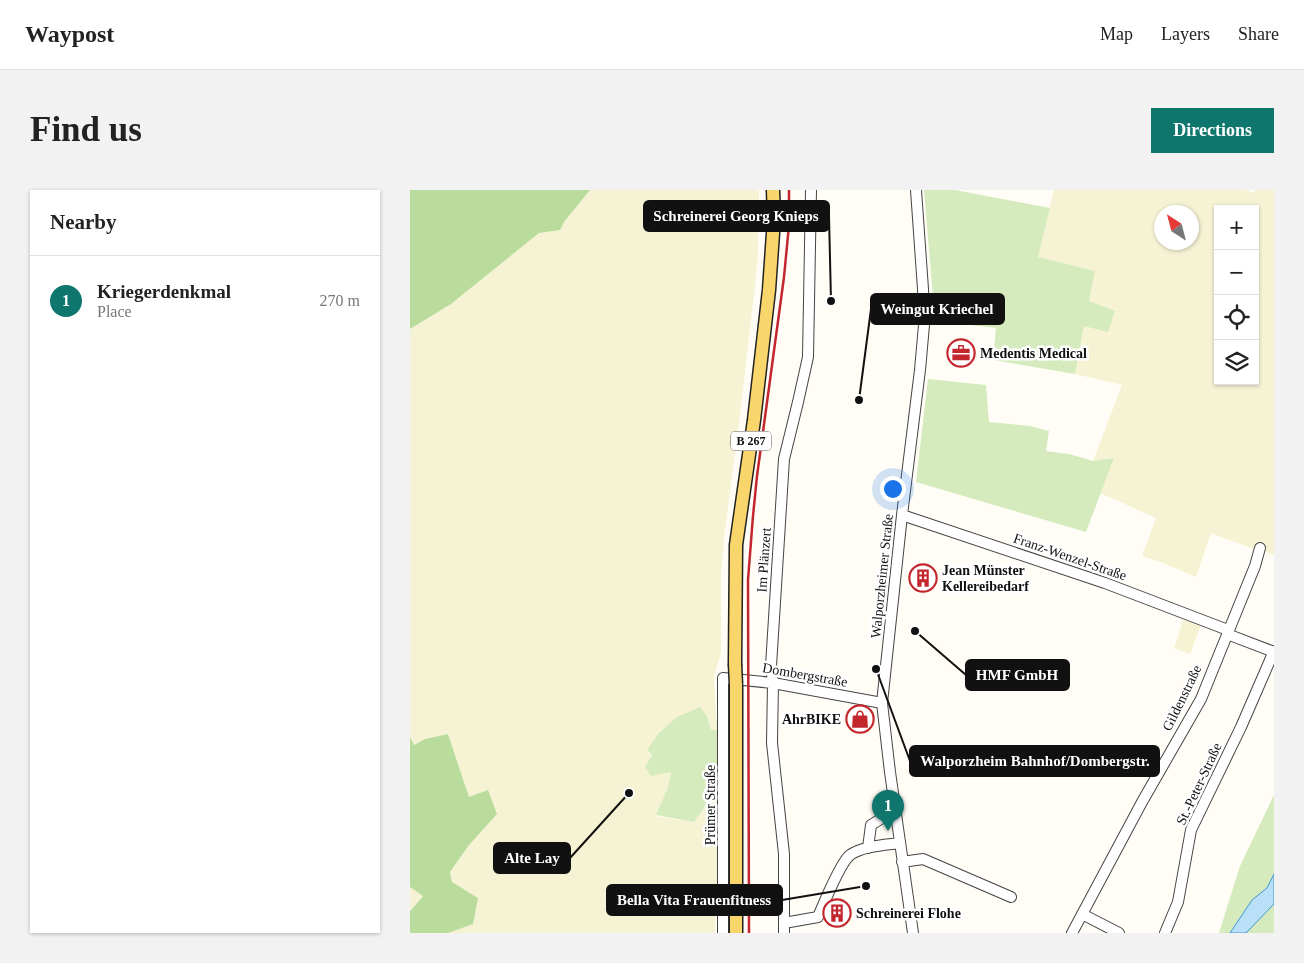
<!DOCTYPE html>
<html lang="en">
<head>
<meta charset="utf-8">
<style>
  body { margin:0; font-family:"Times New Roman",serif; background:#f2f2f2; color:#222 }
  .controls { position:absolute; right:15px; top:15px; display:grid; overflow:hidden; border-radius:0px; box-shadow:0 1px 4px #0004 }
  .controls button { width:45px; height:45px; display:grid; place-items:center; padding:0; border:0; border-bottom:1px solid #e0e0e0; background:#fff; color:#222; font:25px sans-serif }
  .compass { position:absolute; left:744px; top:15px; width:45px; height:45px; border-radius:50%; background:#fff; box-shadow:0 1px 4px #0004; rotate:324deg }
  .you { position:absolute; left:482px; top:298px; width:18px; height:18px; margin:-12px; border:4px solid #fff; border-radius:50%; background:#1a73e8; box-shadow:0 0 0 8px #1a73e833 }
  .badge { display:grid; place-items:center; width:32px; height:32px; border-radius:50%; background:#0f766e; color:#fff; font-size:16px; font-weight:700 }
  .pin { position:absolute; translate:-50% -41px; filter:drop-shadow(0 1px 2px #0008) }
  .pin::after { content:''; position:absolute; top:26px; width:18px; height:15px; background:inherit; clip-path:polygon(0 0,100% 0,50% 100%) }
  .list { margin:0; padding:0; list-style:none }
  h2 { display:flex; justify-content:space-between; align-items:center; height:65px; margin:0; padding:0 20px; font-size:21px }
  h2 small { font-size:16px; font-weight:400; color:#767676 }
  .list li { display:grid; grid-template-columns:32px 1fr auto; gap:15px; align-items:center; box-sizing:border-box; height:90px; padding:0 20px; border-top:1px solid #e0e0e0 }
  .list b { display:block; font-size:19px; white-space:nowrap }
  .list p { margin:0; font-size:16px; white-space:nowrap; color:#767676 }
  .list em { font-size:16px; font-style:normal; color:#767676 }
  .icon { flex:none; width:28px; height:28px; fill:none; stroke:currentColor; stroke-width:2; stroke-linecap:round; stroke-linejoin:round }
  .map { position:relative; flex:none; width:864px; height:743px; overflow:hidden; border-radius:0px }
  header { display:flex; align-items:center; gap:30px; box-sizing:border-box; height:70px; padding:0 25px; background:#fff; border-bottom:1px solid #e0e0e0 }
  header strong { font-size:24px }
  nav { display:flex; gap:28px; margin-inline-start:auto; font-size:18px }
  .intro { display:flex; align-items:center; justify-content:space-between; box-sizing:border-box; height:120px; padding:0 30px }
  h1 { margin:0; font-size:35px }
  .button { padding:12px 22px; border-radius:0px; background:#0f766e; color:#fff; font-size:18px; font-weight:700 }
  main { display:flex; gap:30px; padding:0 30px }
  aside { flex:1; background:#fff; border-radius:0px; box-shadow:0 1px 4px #0004 }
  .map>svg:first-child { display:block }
</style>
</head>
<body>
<header>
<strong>Waypost</strong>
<nav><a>Map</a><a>Layers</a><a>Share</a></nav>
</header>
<div class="intro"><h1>Find us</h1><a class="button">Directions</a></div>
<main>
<aside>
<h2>Nearby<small></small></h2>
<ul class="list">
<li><span class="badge">1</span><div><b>Kriegerdenkmal</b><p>Place</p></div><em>270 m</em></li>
</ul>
</aside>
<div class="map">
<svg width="864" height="743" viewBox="0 0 864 743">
  <rect width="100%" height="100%" fill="#fffdf5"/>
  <path fill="#f6f3d4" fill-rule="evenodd" d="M 180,0 L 349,0 L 348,65 L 345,96 L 331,217 L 315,340 L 311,383 L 311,463 L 304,486 L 307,540 L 301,540 L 297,526 L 237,561 L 261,581 L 258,597 L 246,626 L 284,632 L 311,594 L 305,743 L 38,743 L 41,692 L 40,682 L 59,655 L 59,607 L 38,544 L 15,549 L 3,555 L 0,547 L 0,139 L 41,114 L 129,43 L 150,40 L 154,32 Z
    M 644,0 L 835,0 L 844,3 L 845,0 L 864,0 L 864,365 L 852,360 L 846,360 L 801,343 L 786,387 L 751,372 L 732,366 L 746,328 L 690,303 L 704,268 L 683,271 L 712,195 L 665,184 L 679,111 L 628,67 ZM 808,19 L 845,19 L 845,191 L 808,191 ZM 752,22 L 782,22 L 782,52 L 752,52 Z
    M 774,428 L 791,435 L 780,464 L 764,458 Z
    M 0,697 L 13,705 L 0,721 Z"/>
  <path fill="#d5ebbd" d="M 514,0 L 545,0 L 640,18 L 628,67 L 685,81 L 679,111 L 705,121 L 698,142 L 674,136 L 665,184 L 583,170 L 586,138 L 525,131 Z
    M 518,189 L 576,195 L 579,232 L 620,236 L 639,241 L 636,261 L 659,264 L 683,271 L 704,268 L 676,342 L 506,292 Z
    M 290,517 L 297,526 L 301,540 L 307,540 L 311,594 L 284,632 L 246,625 L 258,597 L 261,582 L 241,586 L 235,577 L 242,565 L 237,560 L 249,543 L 267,527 Z
    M 864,605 L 864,684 L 857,698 L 842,710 L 820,743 L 809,743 L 830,676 Z
    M 864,714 L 864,743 L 836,743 L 836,742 Z"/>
  <path fill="#b9dc9c" d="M 0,0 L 180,0 L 154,32 L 150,40 L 129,43 L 41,114 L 0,139 Z
    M 38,544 L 59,607 L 78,600 L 87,624 L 59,655 L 40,682 L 42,692 L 68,708 L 63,734 L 38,743 L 0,743 L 0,721 L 13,706 L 0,697 L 0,547 L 4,555 L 15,549 Z"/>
  <path fill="#b9e0f7" stroke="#3f96cf" d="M 864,684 L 864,714 L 836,743 L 820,743 L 842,710 L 857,698 Z"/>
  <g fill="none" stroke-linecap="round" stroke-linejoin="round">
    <g stroke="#444" stroke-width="12">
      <path id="minor" d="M 492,325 L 695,393 L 818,440
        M 817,444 L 864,462
        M 458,658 L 461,635 L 485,620
        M 492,672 L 513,669 L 601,707
        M 672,724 L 709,743
        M 374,733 L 408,727 C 414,713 430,673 440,665 C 452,656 475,655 490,653
        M 313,743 L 313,488 L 363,493 L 472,513
        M 374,743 L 374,664 L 362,553 L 363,493 L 361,476 L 374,269 L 388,212 L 398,167 L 401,0
        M 503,743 L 480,582 L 472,513 L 492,325 L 510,180 L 514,135 L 513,99 L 506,0
        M 662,743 L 732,612 L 791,509 L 845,376 L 850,358
        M 755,743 L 768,712 L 781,640 L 831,537 L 864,461"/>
    </g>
    <g stroke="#222" stroke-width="15">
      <path id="major" d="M 325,474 L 326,355 L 344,230 L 359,100 L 364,29 L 363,0
        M 326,495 L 326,743"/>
    </g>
    <use href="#minor" stroke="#fff" stroke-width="10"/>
    <use href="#major" stroke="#f9d66b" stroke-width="12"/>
    <path stroke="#c4262e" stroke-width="2.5" d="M 339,743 L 338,390 L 343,326 L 347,286 L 374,87 L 379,35 L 379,0"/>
    <g stroke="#222" stroke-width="15" stroke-linecap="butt">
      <path id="major-bridge" d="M 325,474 L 326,495"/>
    </g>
    <use href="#major-bridge" stroke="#f9d66b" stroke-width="12"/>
  </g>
  <defs>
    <g id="office-ring" transform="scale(1.4375)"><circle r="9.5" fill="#fff" stroke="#c4262e" stroke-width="1.5"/><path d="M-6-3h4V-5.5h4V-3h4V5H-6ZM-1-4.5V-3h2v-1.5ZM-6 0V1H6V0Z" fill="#c4262e"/></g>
    <g id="building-ring" transform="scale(1.4375)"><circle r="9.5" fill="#fff" stroke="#c4262e" stroke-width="1.5"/><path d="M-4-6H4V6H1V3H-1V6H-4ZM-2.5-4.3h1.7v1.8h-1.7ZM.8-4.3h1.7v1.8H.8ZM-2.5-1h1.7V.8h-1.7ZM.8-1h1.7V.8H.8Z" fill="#c4262e"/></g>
    <g id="shop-ring" transform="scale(1.4375)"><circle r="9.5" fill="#fff" stroke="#c4262e" stroke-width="1.5"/><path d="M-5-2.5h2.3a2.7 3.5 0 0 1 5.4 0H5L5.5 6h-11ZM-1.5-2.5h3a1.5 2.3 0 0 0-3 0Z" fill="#c4262e"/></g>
  </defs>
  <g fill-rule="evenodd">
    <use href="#office-ring" x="551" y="163"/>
    <use href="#building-ring" x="513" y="388"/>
    <use href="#shop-ring" x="450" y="529"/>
    <use href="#building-ring" x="427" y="723"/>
  </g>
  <g text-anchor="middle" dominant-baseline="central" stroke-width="5" stroke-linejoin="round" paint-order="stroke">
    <rect fill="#fff" stroke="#585858" stroke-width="1" x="321" y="241.5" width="40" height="19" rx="4"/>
    <g font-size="12" font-weight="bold" fill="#111">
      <text x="341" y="251">B 267</text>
    </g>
    <g font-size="14" font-weight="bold" fill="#111" stroke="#fff" text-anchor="start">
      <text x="570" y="163">Medentis Medical</text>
      <text x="532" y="380">Jean Münster<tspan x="532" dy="16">Kellereibedarf</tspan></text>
      <text x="431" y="529" text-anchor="end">AhrBIKE</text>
      <text x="446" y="723">Schreinerei Flohe</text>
    </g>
    <g font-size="14" fill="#111" stroke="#fff">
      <text transform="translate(660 367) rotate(19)">Franz-Wenzel-Straße</text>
      <text transform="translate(354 370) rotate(-86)">Im Plänzert</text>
      <text transform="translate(472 386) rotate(-84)">Walporzheimer Straße</text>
      <text transform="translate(395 485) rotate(10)">Dombergstraße</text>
      <text transform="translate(772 508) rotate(-64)">Gildenstraße</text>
      <text transform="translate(789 594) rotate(-65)">St.-Peter-Straße</text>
      <text transform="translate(300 615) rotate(-90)">Prümer Straße</text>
    </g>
  </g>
  <path fill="none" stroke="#111" stroke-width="2" d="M421 111L419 26M449 210L461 119M505 441L556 485M466 479L500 571M219 603L160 668M456 696L372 710"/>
  <g fill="#111" stroke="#fff" stroke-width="2">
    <circle cx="421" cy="111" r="5"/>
    <circle cx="449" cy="210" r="5"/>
    <circle cx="505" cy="441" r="5"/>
    <circle cx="466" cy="479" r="5"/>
    <circle cx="219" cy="603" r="5"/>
    <circle cx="456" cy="696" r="5"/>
  </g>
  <g fill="#111" stroke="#111" stroke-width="2">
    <rect x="234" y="11" width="185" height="30" rx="5"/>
    <rect x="461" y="104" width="133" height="30" rx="5"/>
    <rect x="556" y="470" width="103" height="30" rx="5"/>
    <rect x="500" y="556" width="249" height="30" rx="5"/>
    <rect x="84" y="653" width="76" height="30" rx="5"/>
    <rect x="197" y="695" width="175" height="30" rx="5"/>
  </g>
  <g font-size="15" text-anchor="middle" font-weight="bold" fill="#fff">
    <text x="326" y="31">Schreinerei Georg Knieps</text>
    <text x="527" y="124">Weingut Kriechel</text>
    <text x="607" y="490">HMF GmbH</text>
    <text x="625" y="576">Walporzheim Bahnhof/Dombergstr.</text>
    <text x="122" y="673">Alte Lay</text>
    <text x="284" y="715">Bella Vita Frauenfitness</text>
  </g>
</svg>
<div class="controls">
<button>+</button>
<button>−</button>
<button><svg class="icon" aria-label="locate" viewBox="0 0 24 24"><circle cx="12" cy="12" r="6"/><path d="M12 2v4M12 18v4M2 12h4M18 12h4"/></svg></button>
<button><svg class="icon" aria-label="layers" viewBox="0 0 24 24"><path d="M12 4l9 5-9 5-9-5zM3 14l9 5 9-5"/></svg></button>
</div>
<svg class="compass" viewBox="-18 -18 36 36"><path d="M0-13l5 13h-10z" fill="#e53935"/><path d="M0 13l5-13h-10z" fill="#767676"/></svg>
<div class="you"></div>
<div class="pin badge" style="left:478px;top:641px">1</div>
</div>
</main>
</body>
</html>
